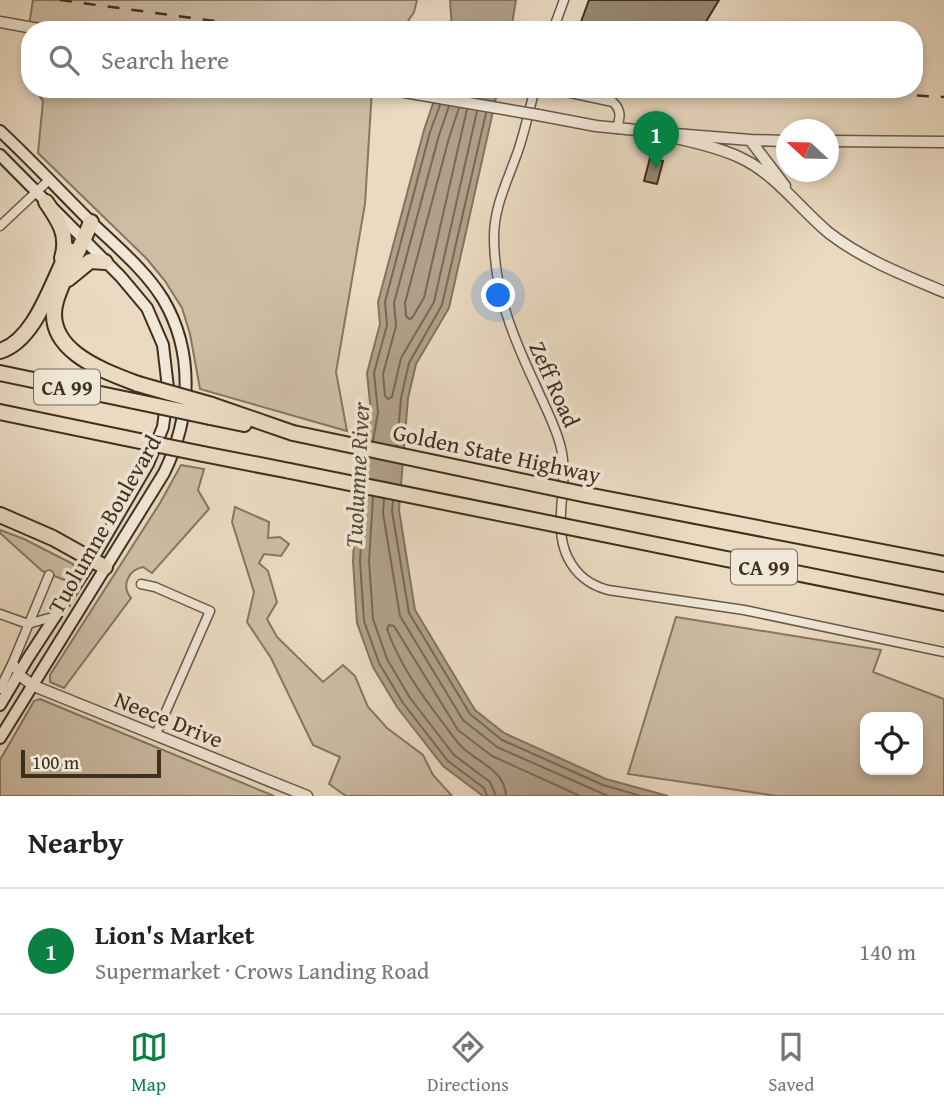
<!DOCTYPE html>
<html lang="en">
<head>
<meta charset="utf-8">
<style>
  body { margin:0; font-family:"Gentium Book Plus",serif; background:#f6f6f6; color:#222 }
  .controls { position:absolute; right:21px; bottom:21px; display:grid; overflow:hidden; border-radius:14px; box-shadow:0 4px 10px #0003 }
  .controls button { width:63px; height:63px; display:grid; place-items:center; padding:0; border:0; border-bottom:2px solid #e0e0e0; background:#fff; color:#222; font:35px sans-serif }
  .compass { position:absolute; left:776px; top:119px; width:63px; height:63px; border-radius:50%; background:#fff; box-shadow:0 4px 10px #0003; rotate:292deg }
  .scale { position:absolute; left:21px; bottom:18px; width:140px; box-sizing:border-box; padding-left:7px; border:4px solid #3e301f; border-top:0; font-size:19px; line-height:24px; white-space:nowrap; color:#3e301f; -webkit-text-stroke:5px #f1e7d7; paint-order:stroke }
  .you { position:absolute; left:499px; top:296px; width:24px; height:24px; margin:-18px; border:5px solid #fff; border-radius:50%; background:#1a73e8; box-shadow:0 0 0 10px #1a73e833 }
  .badge { display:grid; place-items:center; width:46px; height:46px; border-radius:50%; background:#0b8043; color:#fff; font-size:23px; font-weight:700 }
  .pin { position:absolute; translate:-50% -58px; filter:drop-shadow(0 2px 4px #0008) }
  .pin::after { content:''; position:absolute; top:37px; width:24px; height:21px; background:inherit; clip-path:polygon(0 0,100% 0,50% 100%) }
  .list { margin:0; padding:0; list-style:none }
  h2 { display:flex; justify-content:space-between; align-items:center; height:91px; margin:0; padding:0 28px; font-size:30px }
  h2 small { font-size:23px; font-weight:400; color:#767676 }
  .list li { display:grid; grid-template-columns:46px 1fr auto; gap:21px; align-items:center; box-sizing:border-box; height:126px; padding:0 28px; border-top:2px solid #e0e0e0 }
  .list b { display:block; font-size:26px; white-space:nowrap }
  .list p { margin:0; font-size:23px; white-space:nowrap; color:#767676 }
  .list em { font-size:23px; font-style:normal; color:#767676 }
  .icon { flex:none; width:38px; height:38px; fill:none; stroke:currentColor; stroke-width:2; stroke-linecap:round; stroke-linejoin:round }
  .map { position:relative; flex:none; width:944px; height:796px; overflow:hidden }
  .search { position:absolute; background:#fff; box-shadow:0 4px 10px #0003; left:21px; right:21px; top:21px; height:77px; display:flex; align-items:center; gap:18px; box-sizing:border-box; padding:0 24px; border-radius:28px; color:#767676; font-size:26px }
  .sheet { height:217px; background:#fff }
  nav { display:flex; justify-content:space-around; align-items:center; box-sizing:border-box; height:98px; border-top:2px solid #e0e0e0; background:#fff; font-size:19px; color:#767676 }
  nav a { display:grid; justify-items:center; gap:4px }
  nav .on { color:#0b8043 }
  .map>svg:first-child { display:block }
</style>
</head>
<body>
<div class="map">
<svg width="944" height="796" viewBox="0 0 944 796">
  <rect width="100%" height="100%" fill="#eadac1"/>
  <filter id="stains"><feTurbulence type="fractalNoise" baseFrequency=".00286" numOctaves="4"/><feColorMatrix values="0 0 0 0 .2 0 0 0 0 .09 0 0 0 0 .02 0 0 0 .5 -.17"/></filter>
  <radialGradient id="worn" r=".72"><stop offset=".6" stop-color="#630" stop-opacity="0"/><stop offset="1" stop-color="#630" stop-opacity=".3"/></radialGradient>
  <path fill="#cdbda5" stroke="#867662" stroke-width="2" fill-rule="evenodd" d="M 33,0 L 417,0 L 414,12 L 402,30 L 30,30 L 30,81 L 22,68 Z
    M 35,89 L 372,89 L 365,204 L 336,372 L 347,431 L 200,389 L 190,334 L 182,308 L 165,281 L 147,259 L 38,153 L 43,101 Z
    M 181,465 L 204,469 L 198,490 L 209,509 L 152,573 L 143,567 C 128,570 121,586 131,598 L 64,688 L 50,682 L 50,675 L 160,503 Z
    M 235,507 L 269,522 L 268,538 L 280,537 L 289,544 L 281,556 L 264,554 L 259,563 L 268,571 L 277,602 L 267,619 L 277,637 L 323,682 L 343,665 L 355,676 L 368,707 L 387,728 L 423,755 L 433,775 L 452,796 L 346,796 L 329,784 L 340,757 L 313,745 L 271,658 L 247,622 L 254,592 L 232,522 Z
    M 0,530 L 24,539 L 73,564 L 75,571 L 69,582 L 42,571 L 0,533 Z
    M 676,617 L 881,650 L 873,672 L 944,699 L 944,796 L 777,796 L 628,774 ZM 865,717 L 918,717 L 918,770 L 865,770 Z
    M 40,699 L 274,796 L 0,796 L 0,760 L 34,701 Z"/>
  <path fill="#b0a08a" stroke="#82735f" stroke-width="2" d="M 450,0 L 516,0 L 511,30 L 452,30 Z
    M 438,89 L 498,89 L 449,308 L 416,364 L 408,398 L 399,510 L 415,610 L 475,710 L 504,733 L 606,779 L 668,796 L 483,796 L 443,766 L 397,707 L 373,667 L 357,623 L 353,561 L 356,501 L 371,412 L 367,373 L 380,324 L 378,302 L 424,130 Z"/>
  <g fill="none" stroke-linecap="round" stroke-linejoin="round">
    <path stroke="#776854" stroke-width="2" d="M 449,106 L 439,135 L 394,303 L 396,326 L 383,374 L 385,396 L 388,399 L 392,397 L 401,358 L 434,302 L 477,111
      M 459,108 L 449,138 L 405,303 L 406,316 L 409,319 L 412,318 L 424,298 L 467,109
      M 373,441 L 378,412 L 374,373 L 387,325 L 385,302 L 430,132 L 440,105
      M 397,446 L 401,398 L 409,363 L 442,305 L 486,113
      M 364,495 L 360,561 L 364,621 L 379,663 L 403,703 L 448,761 L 484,788 L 487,796
      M 373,497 L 369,561 L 373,619 L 387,659 L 410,698 L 454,755 L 490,782 L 496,796
      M 384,499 L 383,513 L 400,616 L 463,720 L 497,747 L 608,796
      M 393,501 L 392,511 L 409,613 L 470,714 L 502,740 L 603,785 L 641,796
      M 506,796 C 505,771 480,763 464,749 C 456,742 450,732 443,723 C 420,693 400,665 387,629 L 389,625 L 394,626 L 458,730 L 492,756 L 580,796"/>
  </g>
  <path fill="#978873" stroke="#3e301f" stroke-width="2" d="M 589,0 L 719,0 L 701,30 L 578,30 Z
    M 650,158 L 663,161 L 657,184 L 644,181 Z"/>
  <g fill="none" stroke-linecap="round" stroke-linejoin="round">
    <g stroke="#695a48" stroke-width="11">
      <path id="minor" d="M 553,30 L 564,0
        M 535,89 C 529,110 525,131 518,151 C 508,180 494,206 494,237 C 494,291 513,337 535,384 C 544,405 556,426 561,448 C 570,484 551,524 568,558 C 577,576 590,585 608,590 L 744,610 L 944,652
        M 552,89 L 613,102 C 622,111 620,117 617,129
        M 0,226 L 49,180
        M 141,584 L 155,587 L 210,611 L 156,734
        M 0,614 L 28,624 L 56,616
        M 19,675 L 13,662 L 49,575
        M 0,689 L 13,662"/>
    </g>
    <g stroke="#695a48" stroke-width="13">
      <path id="tertiary" d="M 0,22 L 44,30
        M 538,115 L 596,126 L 657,132
        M 650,132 C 679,139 712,145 739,157 C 776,174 799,208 829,233 C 864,260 904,275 944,292
        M 675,134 L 750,140 L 786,141
        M 750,140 L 785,186
        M 828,141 L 944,142
        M 19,675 L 34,686 L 307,796"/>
    </g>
    <g stroke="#3e301f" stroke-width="14">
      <path id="secondary" d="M 0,131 C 30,159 58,189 87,218 C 112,243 144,268 163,299 C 195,353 191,418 164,473 L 0,738
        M 0,155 L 121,277 L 147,308 L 163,345 L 168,388 L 163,427 L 148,464 L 92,560 L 28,658 L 0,705"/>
    </g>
    <g stroke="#3e301f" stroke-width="18">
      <path id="motorway" d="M 46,202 C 59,221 69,235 62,258
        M 91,222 C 81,249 64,274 56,301 C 42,350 104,371 138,384
        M 68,279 L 90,261 L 105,262
        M 0,351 C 36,340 52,281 69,250
        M 0,373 L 134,401
        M 212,405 L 293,433
        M 0,412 L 125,438
        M 210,417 L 244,424
        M 203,454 L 290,471
        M 587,495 L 944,564
        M 0,515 L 53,538 L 105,567
        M 583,530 L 944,603"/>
    </g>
    <use href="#minor" stroke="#f1e7d7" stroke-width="8"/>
    <use href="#tertiary" stroke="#f1e7d7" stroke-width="10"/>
    <use href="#secondary" stroke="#f1e7d7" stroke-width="10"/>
    <use href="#motorway" stroke="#eadac1" stroke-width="14"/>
    <path stroke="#3e301f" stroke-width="2.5" stroke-dasharray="12 12" stroke-linecap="butt" d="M 60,0 L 280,30
      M 797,89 L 944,97"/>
    <g stroke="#695a48" stroke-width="13" stroke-linecap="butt">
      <path id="tertiary-bridge" d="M 387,89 L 538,115"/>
    </g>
    <g stroke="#3e301f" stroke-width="18" stroke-linecap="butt">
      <path id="motorway-bridge" d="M 138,384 L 212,405
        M 134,401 L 210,417
        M 293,433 L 587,495
        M 125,438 L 203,454
        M 290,471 L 583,530"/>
    </g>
    <use href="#tertiary-bridge" stroke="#f1e7d7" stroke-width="10"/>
    <use href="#motorway-bridge" stroke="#eadac1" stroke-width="14"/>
  </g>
  <g text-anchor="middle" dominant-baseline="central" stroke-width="7" stroke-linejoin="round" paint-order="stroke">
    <g fill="#f1e7d7" stroke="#746756" stroke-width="2">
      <rect x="34" y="369.5" width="66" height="35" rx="5"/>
      <rect x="731" y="549.5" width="66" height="35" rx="5"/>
    </g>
    <g font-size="21" font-weight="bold" fill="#3e301f">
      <text x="67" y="387">CA 99</text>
      <text x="764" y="567">CA 99</text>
    </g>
    <g font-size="23" fill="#3e301f" stroke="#f1e7d7">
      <text transform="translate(555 384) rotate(66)">Zeff Road</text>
      <text transform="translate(497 453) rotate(12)">Golden State Highway</text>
      <text transform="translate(104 524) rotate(-60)">Tuolumne Boulevard</text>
      <text transform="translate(169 719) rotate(22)">Neece Drive</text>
    </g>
    <g font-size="24" font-style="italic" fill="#5a4c3a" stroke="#f1e7d7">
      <text transform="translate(357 475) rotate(-87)">Tuolumne River</text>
    </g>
  </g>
  <rect width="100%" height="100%" filter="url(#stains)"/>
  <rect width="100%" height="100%" fill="url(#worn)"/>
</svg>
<div class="controls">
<button><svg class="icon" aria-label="locate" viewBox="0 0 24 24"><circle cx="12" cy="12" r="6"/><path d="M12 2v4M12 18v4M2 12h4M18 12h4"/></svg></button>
</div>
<svg class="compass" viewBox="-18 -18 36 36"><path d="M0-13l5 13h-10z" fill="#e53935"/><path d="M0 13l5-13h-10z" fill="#767676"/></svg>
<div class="scale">100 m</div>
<div class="you"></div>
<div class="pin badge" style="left:656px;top:169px">1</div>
<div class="search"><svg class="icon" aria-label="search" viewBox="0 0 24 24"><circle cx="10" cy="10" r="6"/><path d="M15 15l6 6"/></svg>Search here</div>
</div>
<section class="sheet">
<h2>Nearby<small></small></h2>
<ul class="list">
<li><span class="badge">1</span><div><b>Lion's Market</b><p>Supermarket · Crows Landing Road</p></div><em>140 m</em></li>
</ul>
</section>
<nav>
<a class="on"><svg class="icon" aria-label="map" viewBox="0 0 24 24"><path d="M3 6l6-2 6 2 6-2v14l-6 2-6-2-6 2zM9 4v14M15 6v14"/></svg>Map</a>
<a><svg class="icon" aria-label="directions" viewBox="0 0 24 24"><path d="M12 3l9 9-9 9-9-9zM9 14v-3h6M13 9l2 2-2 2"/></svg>Directions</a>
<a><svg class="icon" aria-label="saved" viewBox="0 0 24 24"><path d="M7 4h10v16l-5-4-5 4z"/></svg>Saved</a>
</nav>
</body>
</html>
